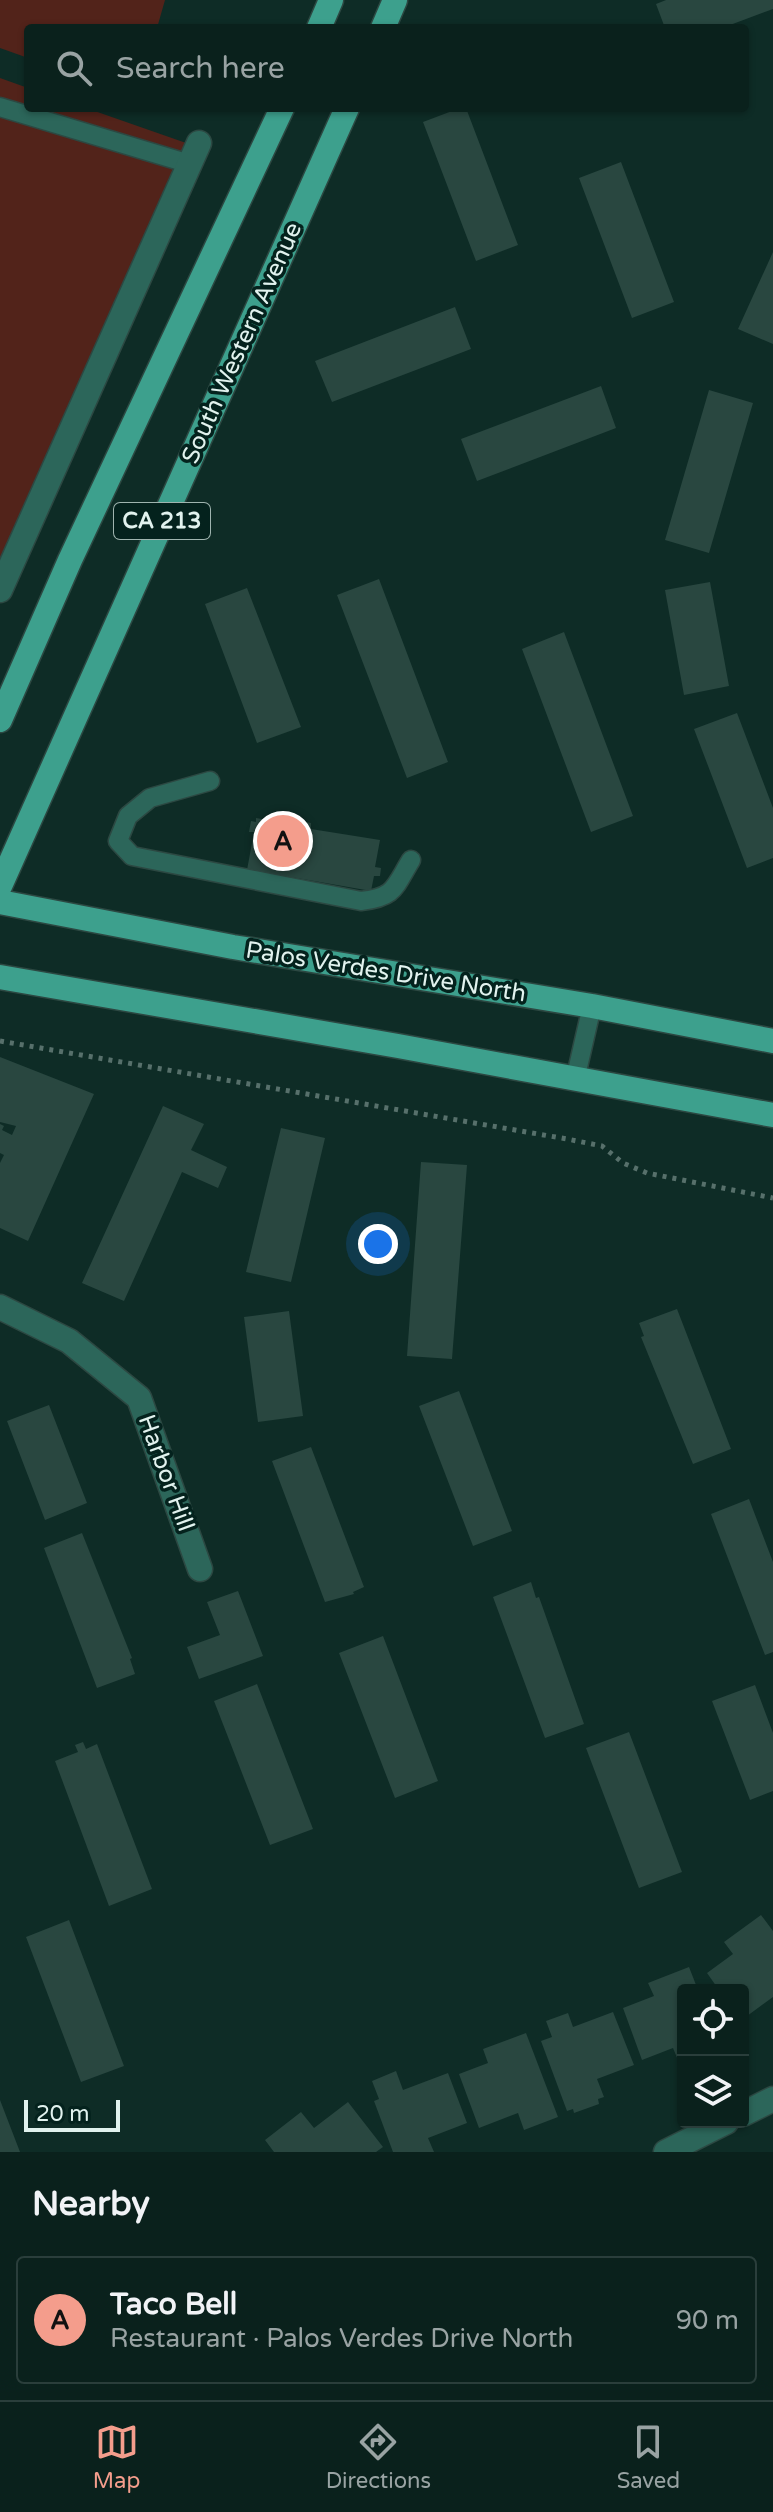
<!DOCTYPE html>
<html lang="en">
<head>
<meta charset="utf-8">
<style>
  body { margin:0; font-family:"Varela Round",sans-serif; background:#182e29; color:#f1f3f6 }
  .controls { position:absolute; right:24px; bottom:24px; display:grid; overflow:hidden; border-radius:8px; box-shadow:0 2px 6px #0004 }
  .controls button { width:72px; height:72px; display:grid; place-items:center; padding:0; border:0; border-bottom:2px solid #2a3e3b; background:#0a211c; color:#f1f3f6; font:40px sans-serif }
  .scale { position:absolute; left:24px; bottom:20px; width:96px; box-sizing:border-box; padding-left:8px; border:4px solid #e1f2ee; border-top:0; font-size:22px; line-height:28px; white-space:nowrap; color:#e1f2ee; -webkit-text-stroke:6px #04221d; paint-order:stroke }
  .you { position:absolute; left:378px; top:1244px; width:28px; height:28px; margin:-20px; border:6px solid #fff; border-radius:50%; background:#1a73e8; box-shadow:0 0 0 12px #1a73e833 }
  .badge { display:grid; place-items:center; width:52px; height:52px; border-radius:50%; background:#f49d8c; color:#111; font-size:26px; font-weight:700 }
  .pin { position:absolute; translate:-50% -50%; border:4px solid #fff; box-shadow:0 2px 8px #0006 }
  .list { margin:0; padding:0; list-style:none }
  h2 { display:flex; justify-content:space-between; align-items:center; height:104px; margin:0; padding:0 32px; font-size:34px }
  h2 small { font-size:26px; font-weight:400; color:#99a3a3 }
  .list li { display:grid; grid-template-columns:52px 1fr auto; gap:24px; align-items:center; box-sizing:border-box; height:128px; margin:0 16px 16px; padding:0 16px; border:2px solid #2a3e3b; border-radius:8px }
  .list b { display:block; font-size:30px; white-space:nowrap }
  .list p { margin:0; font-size:26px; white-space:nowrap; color:#99a3a3 }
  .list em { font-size:26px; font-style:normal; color:#99a3a3 }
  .icon { flex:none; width:44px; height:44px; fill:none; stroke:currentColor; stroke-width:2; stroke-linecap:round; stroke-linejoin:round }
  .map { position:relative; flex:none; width:773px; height:2152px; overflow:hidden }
  .search { position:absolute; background:#0a211c; box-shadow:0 2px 6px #0004; left:24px; right:24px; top:24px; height:88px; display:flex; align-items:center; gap:20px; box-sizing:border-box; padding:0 28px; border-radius:8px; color:#99a3a3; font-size:30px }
  .sheet { height:248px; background:#0a211c }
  nav { display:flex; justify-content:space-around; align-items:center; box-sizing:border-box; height:112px; border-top:2px solid #2a3e3b; background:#0a211c; font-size:22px; color:#99a3a3 }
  nav a { display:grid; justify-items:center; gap:4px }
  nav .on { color:#f49d8c }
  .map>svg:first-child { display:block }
</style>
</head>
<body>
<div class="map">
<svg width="773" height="2152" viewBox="0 0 773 2152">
  <rect width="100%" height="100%" fill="#0e2c26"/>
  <path fill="#52231a" d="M 0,0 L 165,0 L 157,28 L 28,28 L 28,58 L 0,48 Z
    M 0,78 L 28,88 L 28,108 L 86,108 L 189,144 L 0,582 Z"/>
  <path fill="#294740" d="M 666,0 L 773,0 L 773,9 L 722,28 L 665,28 L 656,4 Z
    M 460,108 L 466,108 L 518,245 L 476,261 L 423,122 Z
    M 621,162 L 674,302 L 632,318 L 579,178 Z
    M 773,252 L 773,344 L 738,329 Z
    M 455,307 L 471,349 L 332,402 L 315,361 Z
    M 601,386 L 616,428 L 477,481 L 461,439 Z
    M 709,390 L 753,403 L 709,553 L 665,540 Z
    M 379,579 L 448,762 L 407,778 L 337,595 Z
    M 710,582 L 729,686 L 684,695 L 665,590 Z
    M 247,588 L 301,727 L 257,743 L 205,604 Z
    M 564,632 L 633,816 L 591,832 L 522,649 Z
    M 737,713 L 773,808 L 773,858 L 747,868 L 694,729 Z
    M 274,816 L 286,818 L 285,823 L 299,826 L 300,821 L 311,823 L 311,829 L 380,840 L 375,867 L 381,868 L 380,876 L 374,876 L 371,891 L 291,877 L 290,883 L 277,881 L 277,875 L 247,870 L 254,832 L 249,832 L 251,821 L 256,822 L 256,818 L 273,821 Z
    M 0,1057 L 94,1094 L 28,1241 L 0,1228 L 0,1163 L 4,1155 L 0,1153 L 0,1124 L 4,1126 L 2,1130 L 12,1135 L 16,1126 L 0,1122 Z
    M 163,1106 L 204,1124 L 191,1150 L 227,1167 L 218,1188 L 182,1172 L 124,1301 L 82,1283 Z
    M 281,1128 L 325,1138 L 291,1282 L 246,1272 Z
    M 421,1162 L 467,1165 L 452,1359 L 407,1356 Z
    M 677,1309 L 731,1449 L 693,1464 L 641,1337 L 644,1336 L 639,1323 Z
    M 289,1311 L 303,1416 L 258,1422 L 244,1317 Z
    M 459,1391 L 512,1531 L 473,1546 L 419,1406 Z
    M 49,1405 L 87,1503 L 45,1520 L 7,1421 Z
    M 311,1447 L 364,1587 L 353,1592 L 354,1594 L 325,1602 L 272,1461 Z
    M 749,1499 L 773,1562 L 773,1652 L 765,1655 L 711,1514 Z
    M 82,1533 L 132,1658 L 130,1659 L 135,1674 L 97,1688 L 44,1548 Z
    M 531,1582 L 536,1598 L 539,1597 L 584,1724 L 545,1738 L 493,1597 Z
    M 238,1591 L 263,1656 L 199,1679 L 187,1647 L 220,1635 L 207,1602 Z
    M 383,1636 L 438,1781 L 395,1798 L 339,1653 Z
    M 257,1684 L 313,1829 L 270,1845 L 214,1701 Z
    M 755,1685 L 773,1733 L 773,1791 L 750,1800 L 712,1701 Z
    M 629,1732 L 682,1872 L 639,1888 L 586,1748 Z
    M 83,1742 L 86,1749 L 97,1744 L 152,1889 L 109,1906 L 55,1761 L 78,1752 L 75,1745 Z
    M 761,1915 L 773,1931 L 773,1997 L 743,2019 L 743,1990 L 719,1990 L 707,1973 L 733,1954 L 724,1942 Z
    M 69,1920 L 124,2066 L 81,2082 L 26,1937 Z
    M 689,1967 L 698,1990 L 683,1990 L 683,2064 L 680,2065 L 673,2048 L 642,2060 L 623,2008 L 654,1996 L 648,1983 Z
    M 613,2012 L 634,2065 L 597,2079 L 604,2097 L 598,2099 L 599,2104 L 574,2113 L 573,2109 L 567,2111 L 541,2041 L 552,2037 L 546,2021 L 568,2013 L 573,2027 Z
    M 526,2033 L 558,2117 L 524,2130 L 518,2113 L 479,2128 L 459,2074 L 488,2063 L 483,2049 Z
    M 396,2071 L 403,2090 L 448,2073 L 467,2123 L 428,2138 L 434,2152 L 393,2152 L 374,2101 L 379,2099 L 372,2081 Z
    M 0,2100 L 20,2152 L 0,2152 Z
    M 348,2102 L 383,2147 L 376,2152 L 274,2152 L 265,2140 L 301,2112 L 314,2128 Z"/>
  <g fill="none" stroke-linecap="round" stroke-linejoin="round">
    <g stroke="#2c4842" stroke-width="21">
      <path id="lane" d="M 0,107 L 190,164
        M 210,781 L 150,798 L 128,816 L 118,841 L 132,856 L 361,901 C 395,897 394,888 411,860
        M 575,1080 L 592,1006"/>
    </g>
    <g stroke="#2c4842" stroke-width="27">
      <path id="street" d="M 0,590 L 199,143
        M 0,1307 L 69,1341 L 139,1398 L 200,1569
        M 743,2114 L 773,2099
        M 666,2152 L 726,2122"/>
    </g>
    <g stroke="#2c4842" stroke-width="27">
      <path id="primary" d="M 319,28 L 331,0
        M 383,28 L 395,0
        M 0,720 L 70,560 L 282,108
        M 0,886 L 347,108
        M 0,902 L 233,947 L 592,1006 L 773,1041
        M 0,977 L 398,1046 L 773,1115"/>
    </g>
    <path stroke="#57706b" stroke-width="5" stroke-dasharray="4 6" stroke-linecap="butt" d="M 0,1041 L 567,1139 L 602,1146 L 623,1163 L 647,1173 L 773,1198"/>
    <use href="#lane" stroke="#2c665a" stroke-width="18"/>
    <use href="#street" stroke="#2c665a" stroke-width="24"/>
    <use href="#primary" stroke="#3da08d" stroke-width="24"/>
  </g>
  <g text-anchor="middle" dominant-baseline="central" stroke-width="7" stroke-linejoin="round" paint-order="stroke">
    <rect fill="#04221d" stroke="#9fb4af" stroke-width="2" x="114" y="503" width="96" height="36" rx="6"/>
    <g font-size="22" font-weight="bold" fill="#e1f2ee">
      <text x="162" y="521">CA 213</text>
    </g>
    <g font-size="24" fill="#e1f2ee" stroke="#04221d">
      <text transform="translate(242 343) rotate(-66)">South Western Avenue</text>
      <text transform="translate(386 972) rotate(9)">Palos Verdes Drive North</text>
      <text transform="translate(166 1473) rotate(70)">Harbor Hill</text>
    </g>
  </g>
</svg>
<div class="controls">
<button><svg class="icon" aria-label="locate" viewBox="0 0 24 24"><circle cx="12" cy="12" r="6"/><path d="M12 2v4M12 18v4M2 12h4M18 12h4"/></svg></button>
<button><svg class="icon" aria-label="layers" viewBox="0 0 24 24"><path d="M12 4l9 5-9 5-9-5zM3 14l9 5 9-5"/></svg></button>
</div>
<div class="scale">20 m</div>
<div class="you"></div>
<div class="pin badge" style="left:283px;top:841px">A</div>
<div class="search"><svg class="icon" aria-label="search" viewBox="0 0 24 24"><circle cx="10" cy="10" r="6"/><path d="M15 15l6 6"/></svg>Search here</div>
</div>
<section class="sheet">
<h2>Nearby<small></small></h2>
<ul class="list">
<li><span class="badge">A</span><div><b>Taco Bell</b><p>Restaurant · Palos Verdes Drive North</p></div><em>90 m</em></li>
</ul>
</section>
<nav>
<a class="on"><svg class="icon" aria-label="map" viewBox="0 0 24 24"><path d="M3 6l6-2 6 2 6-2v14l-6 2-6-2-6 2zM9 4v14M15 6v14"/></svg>Map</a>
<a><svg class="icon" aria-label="directions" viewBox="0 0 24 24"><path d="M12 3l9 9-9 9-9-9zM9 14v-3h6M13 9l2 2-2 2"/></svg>Directions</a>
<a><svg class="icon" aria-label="saved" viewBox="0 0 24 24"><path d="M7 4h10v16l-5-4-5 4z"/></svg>Saved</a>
</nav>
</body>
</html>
